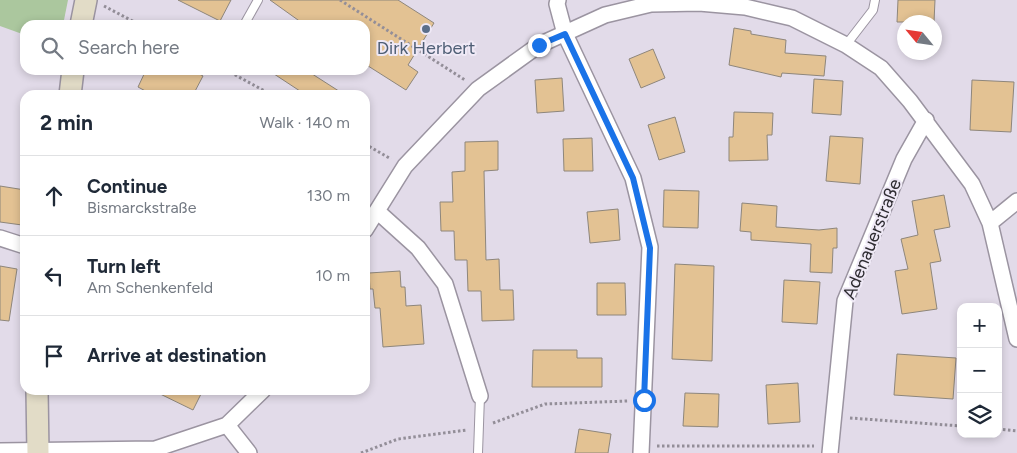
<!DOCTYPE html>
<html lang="en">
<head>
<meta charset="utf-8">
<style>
  body { margin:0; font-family:Figtree,sans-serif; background:#f6f6f7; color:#1f2937 }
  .controls { position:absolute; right:15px; bottom:15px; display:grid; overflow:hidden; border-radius:10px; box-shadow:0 2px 8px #0003 }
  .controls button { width:45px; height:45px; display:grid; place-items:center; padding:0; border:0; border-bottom:1px solid #e0e1e3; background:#fff; color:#1f2937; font:25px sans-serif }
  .compass { position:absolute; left:897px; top:15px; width:45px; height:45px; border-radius:50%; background:#fff; box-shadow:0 2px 8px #0003; rotate:299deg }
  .stop { position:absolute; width:15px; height:15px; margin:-11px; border:4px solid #1a73e8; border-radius:50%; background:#fff }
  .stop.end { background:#1a73e8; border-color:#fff; box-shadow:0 1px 5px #0008 }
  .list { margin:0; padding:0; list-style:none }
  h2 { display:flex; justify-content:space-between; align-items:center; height:65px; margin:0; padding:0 20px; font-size:21px }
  h2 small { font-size:16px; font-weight:400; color:#747a83 }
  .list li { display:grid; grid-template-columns:32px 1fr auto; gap:15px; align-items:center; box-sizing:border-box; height:80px; padding:0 20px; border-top:1px solid #e0e1e3 }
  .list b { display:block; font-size:19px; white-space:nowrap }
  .list p { margin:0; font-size:16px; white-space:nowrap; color:#747a83 }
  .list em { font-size:16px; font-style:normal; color:#747a83 }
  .icon { flex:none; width:28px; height:28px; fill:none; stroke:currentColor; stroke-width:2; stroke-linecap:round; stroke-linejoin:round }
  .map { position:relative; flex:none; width:1017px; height:453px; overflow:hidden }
  .search { position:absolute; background:#fff; box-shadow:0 2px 8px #0003; left:20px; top:20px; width:350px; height:55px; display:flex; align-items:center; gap:12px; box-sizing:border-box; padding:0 18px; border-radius:15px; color:#747a83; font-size:19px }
  .panel { position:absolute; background:#fff; box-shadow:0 2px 8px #0003; left:20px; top:90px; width:350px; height:305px; border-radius:15px }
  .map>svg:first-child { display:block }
</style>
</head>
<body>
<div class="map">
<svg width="1017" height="453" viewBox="0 0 1017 453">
  <rect width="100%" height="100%" fill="#e2dbe9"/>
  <path fill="#abc79e" d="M 0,0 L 68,0 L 63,25 L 25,25 L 25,35 L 0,26 Z"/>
  <path fill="#e3c293" stroke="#8e867b" d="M 178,0 L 231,0 L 220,21 Z
    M 270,0 L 398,0 L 434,23 L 408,65 L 418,72 L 406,90 L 365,64 L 365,25 L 305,25 Z
    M 898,0 L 935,0 L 934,22 L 897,22 Z
    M 734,28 L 751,31 L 751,34 L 786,40 L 785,53 L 826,56 L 824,76 L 782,73 L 781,77 L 729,65 Z
    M 653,49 L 665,78 L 641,88 L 629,59 Z
    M 146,70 L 192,70 L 203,76 L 193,95 L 153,95 L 138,87 Z
    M 268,70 L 306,70 L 345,95 L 306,95 Z
    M 562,78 L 564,111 L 537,113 L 535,80 Z
    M 814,79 L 843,81 L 841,115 L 812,113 Z
    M 972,80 L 1014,82 L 1011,132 L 970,130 Z
    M 734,112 L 773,113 L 772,135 L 767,135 L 768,160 L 729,161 L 729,137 L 733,137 Z
    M 675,117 L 685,152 L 659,160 L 648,125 Z
    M 830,136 L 863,138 L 860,184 L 826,181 Z
    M 592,138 L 593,171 L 564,171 L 563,139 Z
    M 498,141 L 498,170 L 484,171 L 486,260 L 499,259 L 500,290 L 513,290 L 514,320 L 482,321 L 481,291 L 468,291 L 467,260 L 455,260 L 454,231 L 441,231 L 440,202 L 453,202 L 452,172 L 465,171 L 465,142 Z
    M 0,186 L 25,190 L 22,225 L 0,222 Z
    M 664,190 L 699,191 L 698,228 L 663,227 Z
    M 944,195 L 950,227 L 934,230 L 941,261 L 930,263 L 937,309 L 902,314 L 895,271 L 908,269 L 901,239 L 918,235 L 912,201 Z
    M 742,203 L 777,206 L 776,227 L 819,230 L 837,228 L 837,248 L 833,248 L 832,273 L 810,272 L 811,244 L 751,240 L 751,232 L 740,231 Z
    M 618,209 L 620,240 L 590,243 L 587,212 Z
    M 675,264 L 714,266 L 712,361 L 672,359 Z
    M 0,266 L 17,269 L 9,321 L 0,320 Z
    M 400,271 L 401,287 L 405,287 L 406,306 L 421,305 L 424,344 L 383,347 L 380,308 L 375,308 L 373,289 L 370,289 L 369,273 Z
    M 784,280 L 820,282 L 817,324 L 782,322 Z
    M 597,283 L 625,283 L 626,315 L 597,315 Z
    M 533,350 L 577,350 L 577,358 L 602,358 L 602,387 L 532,387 Z
    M 897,354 L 956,358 L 953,399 L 894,395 Z
    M 798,383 L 800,422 L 768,424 L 766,385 Z
    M 152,390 L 203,390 L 193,410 Z
    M 685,393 L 719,394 L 718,427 L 683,426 Z
    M 579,429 L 611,434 L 608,453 L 575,453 Z"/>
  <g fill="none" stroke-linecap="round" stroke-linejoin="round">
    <g stroke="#9b94a1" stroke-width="10">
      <path id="lane" d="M 244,25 L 258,0
        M 846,45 L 873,10 L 875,0
        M 478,453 L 480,396"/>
    </g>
    <g stroke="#9b94a1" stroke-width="18">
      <path id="street" d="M 558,0 L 557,4 L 565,34 L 633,178 L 650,247 L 641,453
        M 377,211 L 418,248 L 445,284 L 480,396
        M 990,223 L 1017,201
        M 365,230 L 405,166 L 478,89 L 539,45 L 605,15 L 651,4 L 699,3 L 745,7 L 792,18 L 846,45 L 881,68 L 910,101 L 972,184 L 990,223 L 1017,339
        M 0,238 L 25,246
        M 227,425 L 249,453
        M 0,451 L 155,449 L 227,425 L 263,390
        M 830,453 L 845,301 L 904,159 L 926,120"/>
    </g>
    <g stroke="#9b94a1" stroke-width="24">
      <path id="secondary" d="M 81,25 L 86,0
        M 70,95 L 73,70
        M 37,390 L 38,453"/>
    </g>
    <path stroke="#938e98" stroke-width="3" stroke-dasharray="2.5 2.5" stroke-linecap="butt" d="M 340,0 L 465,80
      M 104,6 L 140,25
      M 226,70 L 272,95
      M 365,144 L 391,159
      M 850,418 L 961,426
      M 493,423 L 545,404 L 628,401
      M 998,429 L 1017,431
      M 657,446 L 814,446
      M 361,453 L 398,439 L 467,430"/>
    <use href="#lane" stroke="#fff" stroke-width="8"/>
    <use href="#street" stroke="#fff" stroke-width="15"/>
    <use href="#secondary" stroke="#e2dcc7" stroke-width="21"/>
  </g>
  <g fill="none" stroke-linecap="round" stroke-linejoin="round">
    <path stroke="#1a73e8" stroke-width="6" d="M 539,45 L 565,34 L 633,178 L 650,248 L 644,400"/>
  </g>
  <circle fill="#5c6f8a" stroke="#efe9f6" stroke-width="2" cx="426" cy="29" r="5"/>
  <g text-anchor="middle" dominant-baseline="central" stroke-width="4" stroke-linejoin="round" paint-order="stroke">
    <g font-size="18" fill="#4e5e75" stroke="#efe9f6">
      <text x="426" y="48">Dirk Herbert</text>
    </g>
    <g font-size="18" fill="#2e2c31" stroke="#efe9f6">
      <text transform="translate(872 239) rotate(-68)">Adenauerstraße</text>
    </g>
  </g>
</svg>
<div class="controls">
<button>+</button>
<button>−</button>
<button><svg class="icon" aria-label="layers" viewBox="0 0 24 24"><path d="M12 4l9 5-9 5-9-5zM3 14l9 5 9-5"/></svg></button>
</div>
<svg class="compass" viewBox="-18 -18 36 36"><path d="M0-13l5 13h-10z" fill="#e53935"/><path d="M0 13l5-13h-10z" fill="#747a83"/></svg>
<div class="stop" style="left:644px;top:400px"></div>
<div class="stop end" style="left:539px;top:45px"></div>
<div class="search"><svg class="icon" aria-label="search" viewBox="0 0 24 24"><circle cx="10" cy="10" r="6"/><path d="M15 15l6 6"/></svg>Search here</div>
<section class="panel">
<h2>2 min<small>Walk · 140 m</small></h2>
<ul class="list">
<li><svg class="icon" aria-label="ahead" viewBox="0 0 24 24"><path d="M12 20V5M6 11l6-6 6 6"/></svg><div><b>Continue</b><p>Bismarckstraße</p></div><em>130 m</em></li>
<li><svg class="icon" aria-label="left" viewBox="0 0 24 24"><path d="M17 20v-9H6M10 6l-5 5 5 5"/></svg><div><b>Turn left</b><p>Am Schenkenfeld</p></div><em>10 m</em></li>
<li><svg class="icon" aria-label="arrive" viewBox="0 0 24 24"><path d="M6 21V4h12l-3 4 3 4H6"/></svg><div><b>Arrive at destination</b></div></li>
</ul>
</section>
</div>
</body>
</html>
